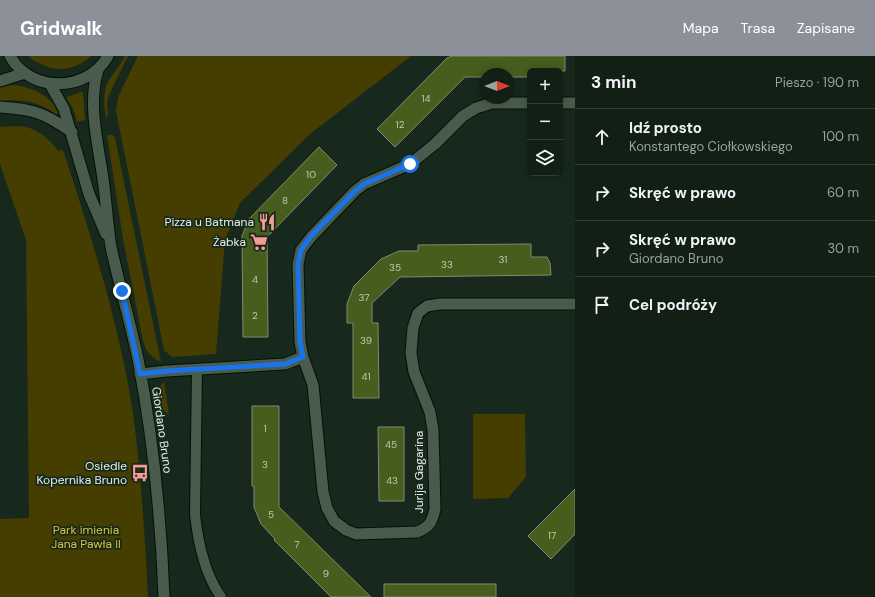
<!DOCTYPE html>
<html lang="pl">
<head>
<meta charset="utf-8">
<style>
  body { margin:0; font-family:"DM Sans",sans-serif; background:#1a271e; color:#f1f3f6 }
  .controls { position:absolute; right:12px; top:12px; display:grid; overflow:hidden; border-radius:6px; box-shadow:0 2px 10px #0003 }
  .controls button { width:36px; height:36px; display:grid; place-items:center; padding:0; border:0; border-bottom:1px solid #303d34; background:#111f15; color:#f1f3f6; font:20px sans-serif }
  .compass { position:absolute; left:479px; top:12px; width:36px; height:36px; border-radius:50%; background:#111f15; box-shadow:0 2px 10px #0003; rotate:90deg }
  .stop { position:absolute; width:12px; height:12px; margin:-9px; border:3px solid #1a73e8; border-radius:50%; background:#fff }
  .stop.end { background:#1a73e8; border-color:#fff; box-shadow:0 1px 4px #0008 }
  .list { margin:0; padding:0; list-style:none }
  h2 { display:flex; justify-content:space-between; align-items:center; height:52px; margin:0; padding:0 16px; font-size:17px }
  h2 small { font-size:13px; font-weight:400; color:#9ca2a0 }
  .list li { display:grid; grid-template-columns:26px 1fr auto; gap:12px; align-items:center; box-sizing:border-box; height:56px; padding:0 16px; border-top:1px solid #303d34 }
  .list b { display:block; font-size:15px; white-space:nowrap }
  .list p { margin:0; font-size:13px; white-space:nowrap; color:#9ca2a0 }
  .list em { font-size:13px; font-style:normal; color:#9ca2a0 }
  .icon { flex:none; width:22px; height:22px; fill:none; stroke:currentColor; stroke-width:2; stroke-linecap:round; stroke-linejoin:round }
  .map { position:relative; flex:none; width:575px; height:541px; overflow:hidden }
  header { display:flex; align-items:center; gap:24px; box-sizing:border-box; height:56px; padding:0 20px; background:#8c9099; color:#fff }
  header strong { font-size:19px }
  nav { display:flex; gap:22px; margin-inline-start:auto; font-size:14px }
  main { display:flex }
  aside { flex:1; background:#111f15 }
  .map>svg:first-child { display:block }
</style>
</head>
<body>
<header>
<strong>Gridwalk</strong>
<nav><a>Mapa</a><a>Trasa</a><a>Zapisane</a></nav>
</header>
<main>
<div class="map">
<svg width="575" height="541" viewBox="0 0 575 541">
  <rect width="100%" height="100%" fill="#17291c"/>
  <path fill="#463d00" d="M 29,0 L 91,0 C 77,14 56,17 39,7 C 35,5 32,4 29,0 Z
    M 125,0 L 128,0 L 108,41 L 107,51 L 108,59 L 106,62 C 104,48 102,34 111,21 C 116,14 121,8 125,0 Z
    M 138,0 L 411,0 L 310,78 L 240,147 L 225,184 L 216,298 L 172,301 L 164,294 L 116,55 L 118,41 Z
    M 11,29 C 30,30 52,39 58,57 L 56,58 C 36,45 23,43 0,45 L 0,31 Z
    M 82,36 L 83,37 L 85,64 L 77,66 L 73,53 L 66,41 Z
    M 18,70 C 36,71 48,81 58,95 L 63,94 C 91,180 119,267 133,357 C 141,418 145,480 148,541 L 0,541 L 0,463 L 29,462 L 26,184 L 0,108 L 0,71 Z
    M 107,79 L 113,79 L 115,82 L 161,306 C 151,301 146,296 143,285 L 123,183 Z
    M 164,326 L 169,359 C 156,349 151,340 164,326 Z
    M 473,358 L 525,358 L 526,421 L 508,442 L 473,443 Z"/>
  <path fill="#475d1e" stroke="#818a74" d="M 452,0 L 565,0 L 565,15 L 530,15 L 530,21 L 509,21 L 509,18 L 485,18 L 485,21 L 465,21 L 395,91 L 377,73 L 443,6 L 447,2 Z
    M 319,91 L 337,109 L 267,181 L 268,281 L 243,281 L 242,180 L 249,163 Z
    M 531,188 L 531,201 L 547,201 L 550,207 L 551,219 L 400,221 L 372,247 L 372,267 L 378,267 L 379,342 L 353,342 L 353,267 L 347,267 L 347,248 L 354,230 L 381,203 L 399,195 L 418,195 L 418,189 Z
    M 252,350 L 279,350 L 279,451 L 371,541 L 331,541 L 274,484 L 275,483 L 261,468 L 254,451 L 254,430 L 252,430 Z
    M 378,371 L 404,371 L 404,445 L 379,445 Z
    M 575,433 L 575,478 L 551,503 L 528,480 Z
    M 384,528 L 496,528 L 496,541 L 384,541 Z"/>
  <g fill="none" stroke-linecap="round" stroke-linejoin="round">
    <g stroke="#031106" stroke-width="12">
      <path id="service" d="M 197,313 L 195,458 C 198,487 204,517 221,541"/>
    </g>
    <g stroke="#031106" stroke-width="13">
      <path id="minor" d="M 98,14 C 88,46 97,83 102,116 C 106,140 107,166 111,191 C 119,228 130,265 138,303 C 153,381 161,461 164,541
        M 50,28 L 64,53 L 89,138 L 106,178
        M 530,47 L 492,47 L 476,52 L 463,60 L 435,88 L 410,108 L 364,128 L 355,135 L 311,181 L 301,194 L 298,208 L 300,286 L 303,301 L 313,329 L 323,436 L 327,452 L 334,465 L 346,474 L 356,478 L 417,476 C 430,471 432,466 435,453 L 433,374 L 430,356 L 414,316 L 411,297 L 413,272 L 418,257 L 427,250 L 440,248 L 575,248
        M 560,47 L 575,47
        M 0,51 C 34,53 44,57 72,76
        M 140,318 L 167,315 L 285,308 L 303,301"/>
    </g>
    <g stroke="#031106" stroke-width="13">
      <path id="secondary" d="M 10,0 C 30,37 87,37 108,0
        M 0,25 L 25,17"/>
    </g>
    <use href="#service" stroke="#485b4d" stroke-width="10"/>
    <use href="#minor" stroke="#485b4d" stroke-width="11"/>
    <use href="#secondary" stroke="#485b4d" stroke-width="11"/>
  </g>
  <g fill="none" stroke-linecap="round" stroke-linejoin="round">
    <path stroke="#1a73e8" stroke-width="5" d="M 122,235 L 140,318 L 167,315 L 285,308 L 303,301 L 300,286 L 298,208 L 301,194 L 311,180 L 355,135 L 364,128 L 410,108"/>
  </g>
  <defs>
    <g id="restaurant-bare" transform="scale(1.38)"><path d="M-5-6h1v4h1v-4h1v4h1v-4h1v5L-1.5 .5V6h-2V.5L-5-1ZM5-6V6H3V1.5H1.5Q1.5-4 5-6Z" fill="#f59b98" stroke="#17291c" stroke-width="2.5" paint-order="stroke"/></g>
    <g id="supermarket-bare" transform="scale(1.38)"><path d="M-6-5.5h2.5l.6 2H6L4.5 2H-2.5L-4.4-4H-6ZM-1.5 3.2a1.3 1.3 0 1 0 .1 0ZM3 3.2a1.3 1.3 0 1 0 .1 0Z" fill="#f59b98" stroke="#17291c" stroke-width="2.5" paint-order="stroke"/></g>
    <g id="bus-bare" transform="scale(1.38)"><path d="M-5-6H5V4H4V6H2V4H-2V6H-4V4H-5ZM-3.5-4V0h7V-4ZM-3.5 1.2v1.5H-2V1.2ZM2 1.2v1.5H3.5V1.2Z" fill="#f59b98" stroke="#17291c" stroke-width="2.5" paint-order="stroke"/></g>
  </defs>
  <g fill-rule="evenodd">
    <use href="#restaurant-bare" x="267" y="166"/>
    <use href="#supermarket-bare" x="259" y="186"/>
    <use href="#bus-bare" x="140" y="417"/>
  </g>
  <g text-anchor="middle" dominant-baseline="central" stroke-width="3.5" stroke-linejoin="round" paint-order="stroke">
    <g font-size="10" fill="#bccab4">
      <text x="426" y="42">14</text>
      <text x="400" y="68">12</text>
      <text x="311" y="118">10</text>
      <text x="285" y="144">8</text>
      <text x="503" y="203">31</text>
      <text x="447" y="208">33</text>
      <text x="395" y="211">35</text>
      <text x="255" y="223">4</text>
      <text x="364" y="241">37</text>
      <text x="255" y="259">2</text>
      <text x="366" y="284">39</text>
      <text x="366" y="320">41</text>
      <text x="265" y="372">1</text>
      <text x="391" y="388">45</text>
      <text x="265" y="408">3</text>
      <text x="392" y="424">43</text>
      <text x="271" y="458">5</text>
      <text x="552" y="479">17</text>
      <text x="297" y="488">7</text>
      <text x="326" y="517">9</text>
    </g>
    <g font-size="12" fill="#e3eee6" stroke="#17291c" text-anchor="end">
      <text x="254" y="166">Pizza u Batmana</text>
      <text x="246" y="186">Żabka</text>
      <text x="127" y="410">Osiedle<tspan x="127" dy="14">Kopernika Bruno</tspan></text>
    </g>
    <g font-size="12" fill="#e3eee6" stroke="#17291c">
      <text transform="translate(162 374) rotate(82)">Giordano Bruno</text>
      <text transform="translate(419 416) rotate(-90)">Jurija Gagarina</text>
    </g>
    <g font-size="12" fill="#d6c242" stroke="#17291c">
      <text x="86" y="474">Park imienia<tspan x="86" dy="14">Jana Pawła II</tspan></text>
    </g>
  </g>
</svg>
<div class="controls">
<button>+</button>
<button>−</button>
<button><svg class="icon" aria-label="layers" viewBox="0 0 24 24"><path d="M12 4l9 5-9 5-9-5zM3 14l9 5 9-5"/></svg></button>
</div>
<svg class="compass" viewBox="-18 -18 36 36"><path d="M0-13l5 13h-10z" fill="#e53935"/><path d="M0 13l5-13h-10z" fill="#9ca2a0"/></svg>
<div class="stop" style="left:410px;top:108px"></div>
<div class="stop end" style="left:122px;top:235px"></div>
</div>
<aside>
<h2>3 min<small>Pieszo · 190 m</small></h2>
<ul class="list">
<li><svg class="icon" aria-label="ahead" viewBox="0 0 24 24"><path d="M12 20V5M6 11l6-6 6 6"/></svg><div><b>Idź prosto</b><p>Konstantego Ciołkowskiego</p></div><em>100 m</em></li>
<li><svg class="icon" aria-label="right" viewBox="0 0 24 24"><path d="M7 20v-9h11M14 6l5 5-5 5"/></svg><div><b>Skręć w prawo</b></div><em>60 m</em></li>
<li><svg class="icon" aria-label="right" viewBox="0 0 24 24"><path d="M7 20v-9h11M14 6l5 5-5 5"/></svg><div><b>Skręć w prawo</b><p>Giordano Bruno</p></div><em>30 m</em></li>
<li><svg class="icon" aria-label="arrive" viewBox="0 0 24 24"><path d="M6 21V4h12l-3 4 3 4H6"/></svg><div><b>Cel podróży</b></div></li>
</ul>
</aside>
</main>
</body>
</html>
